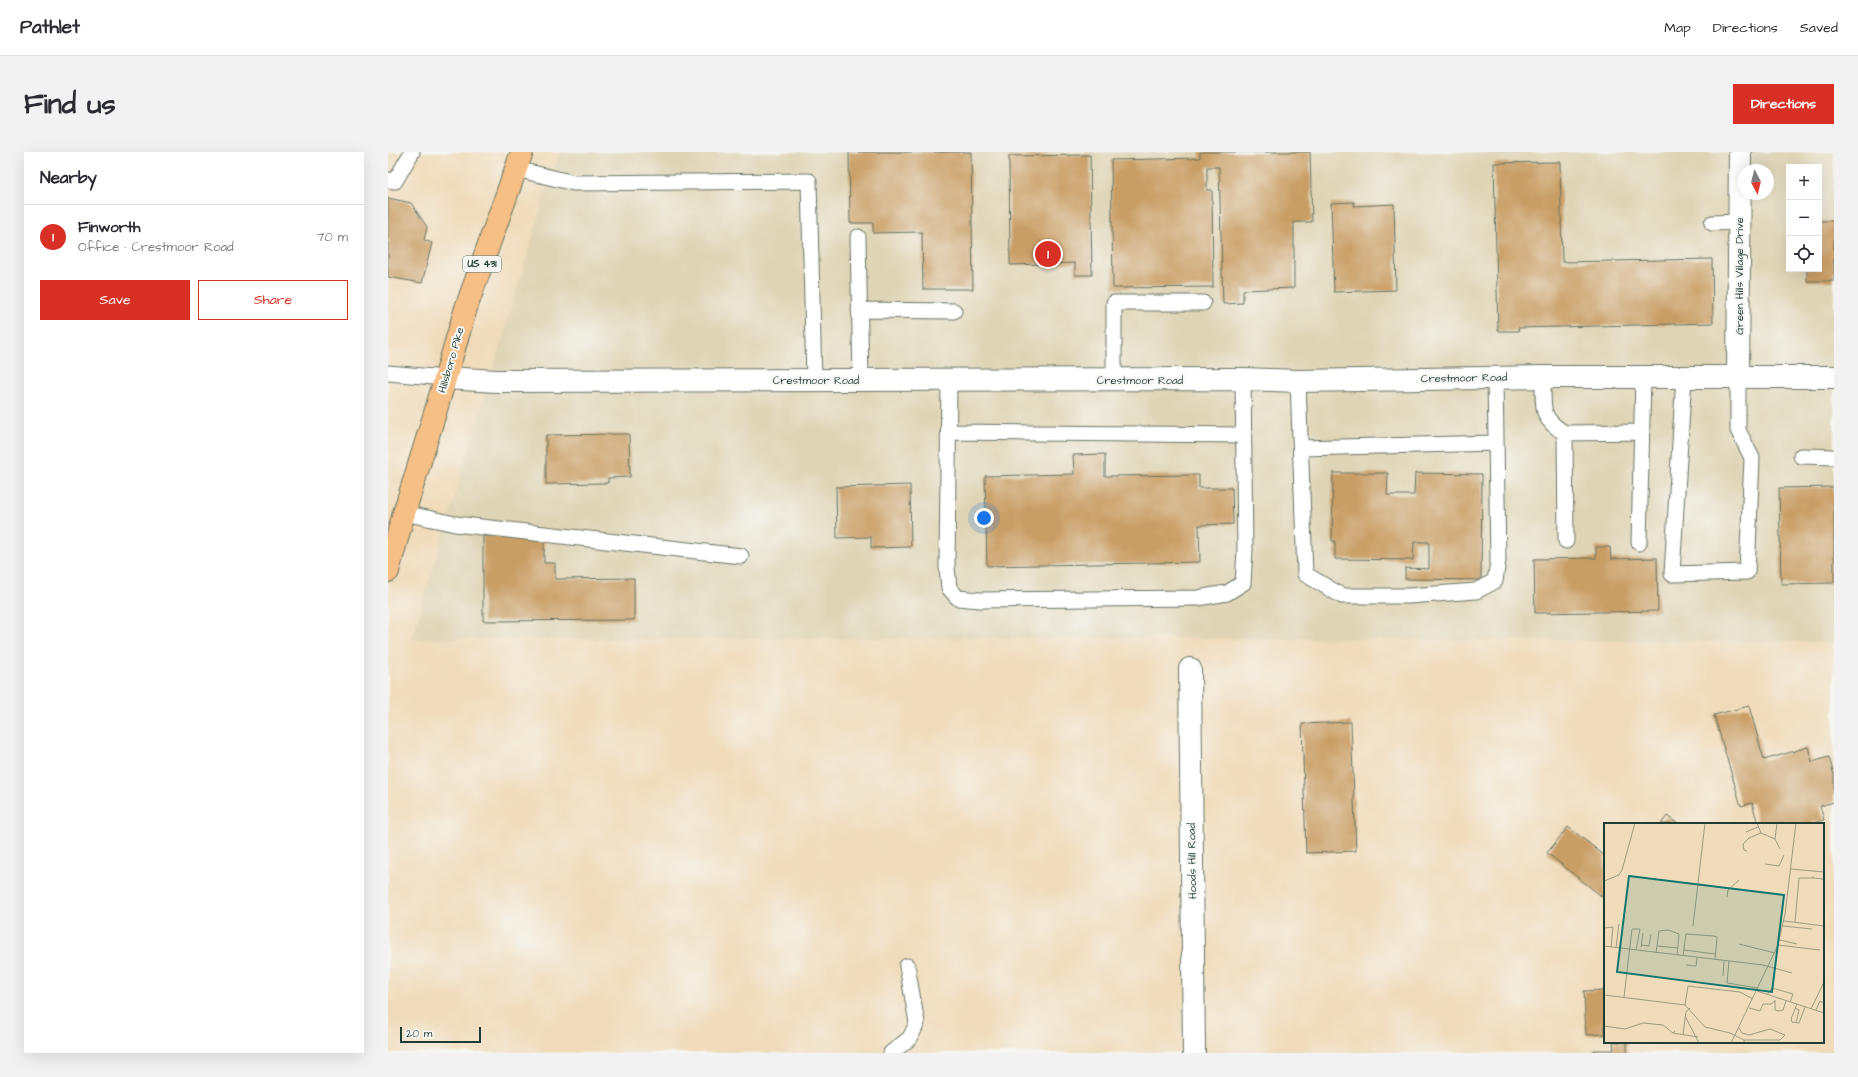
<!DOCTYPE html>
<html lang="en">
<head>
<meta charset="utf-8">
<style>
  body { margin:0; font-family:"Architects Daughter",sans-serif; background:#f2f2f3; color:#2b2b33 }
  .controls { position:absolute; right:12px; top:12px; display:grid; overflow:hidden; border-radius:0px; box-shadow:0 4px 16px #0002 }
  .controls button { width:36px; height:36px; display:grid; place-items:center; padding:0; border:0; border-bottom:1px solid #e1e1e2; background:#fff; color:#2b2b33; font:20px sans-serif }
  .compass { position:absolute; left:1350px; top:12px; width:36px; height:36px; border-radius:50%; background:#fff; box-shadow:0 4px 16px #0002; rotate:173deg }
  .scale { position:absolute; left:12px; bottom:10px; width:81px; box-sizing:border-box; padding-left:4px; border:2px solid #1f3d34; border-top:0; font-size:11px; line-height:14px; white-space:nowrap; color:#1f3d34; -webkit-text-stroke:3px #f6f6f2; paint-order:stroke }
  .you { position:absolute; left:596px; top:366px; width:14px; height:14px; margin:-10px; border:3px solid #fff; border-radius:50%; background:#1a73e8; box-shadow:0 0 0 6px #1a73e833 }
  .badge { display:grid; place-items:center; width:26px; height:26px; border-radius:50%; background:#d93025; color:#fff; font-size:13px; font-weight:700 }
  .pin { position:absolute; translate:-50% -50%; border:2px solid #fff; box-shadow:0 1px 4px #0006 }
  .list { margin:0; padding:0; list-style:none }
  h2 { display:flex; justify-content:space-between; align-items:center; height:52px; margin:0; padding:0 16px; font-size:17px }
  h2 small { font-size:13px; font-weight:400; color:#7c7c81 }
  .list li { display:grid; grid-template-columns:26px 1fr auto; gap:12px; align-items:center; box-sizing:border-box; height:64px; padding:0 16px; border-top:1px solid #e1e1e2 }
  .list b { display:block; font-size:15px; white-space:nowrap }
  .list p { margin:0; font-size:13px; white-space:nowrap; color:#7c7c81 }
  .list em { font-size:13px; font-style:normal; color:#7c7c81 }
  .actions { display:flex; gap:8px; padding:12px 16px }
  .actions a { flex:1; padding:9px 0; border:1px solid #d93025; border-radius:0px; text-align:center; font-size:14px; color:#d93025 }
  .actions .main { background:#d93025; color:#fff }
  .icon { flex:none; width:22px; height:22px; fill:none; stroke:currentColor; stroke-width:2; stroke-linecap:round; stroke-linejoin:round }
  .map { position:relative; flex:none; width:1446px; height:901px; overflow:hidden; border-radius:0px }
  header { display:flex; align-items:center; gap:24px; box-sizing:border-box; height:56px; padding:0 20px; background:#fff; border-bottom:1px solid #e1e1e2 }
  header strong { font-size:19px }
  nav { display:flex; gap:22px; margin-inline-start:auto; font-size:14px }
  .intro { display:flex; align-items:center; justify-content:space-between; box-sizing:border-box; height:96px; padding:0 24px }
  h1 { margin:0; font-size:28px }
  .button { padding:10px 18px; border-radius:0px; background:#d93025; color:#fff; font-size:14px; font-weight:700 }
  main { display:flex; gap:24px; padding:0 24px }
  aside { flex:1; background:#fff; border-radius:0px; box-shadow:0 4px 16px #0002 }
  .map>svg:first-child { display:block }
</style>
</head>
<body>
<header>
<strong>Pathlet</strong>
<nav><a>Map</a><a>Directions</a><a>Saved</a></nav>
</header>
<div class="intro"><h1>Find us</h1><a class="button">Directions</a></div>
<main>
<aside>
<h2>Nearby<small></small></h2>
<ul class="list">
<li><span class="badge">1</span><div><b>Finworth</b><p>Office · Crestmoor Road</p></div><em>70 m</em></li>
</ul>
<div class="actions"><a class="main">Save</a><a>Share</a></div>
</aside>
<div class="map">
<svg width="1446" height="901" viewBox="0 0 1446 901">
  <rect width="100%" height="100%" fill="#f6f6f2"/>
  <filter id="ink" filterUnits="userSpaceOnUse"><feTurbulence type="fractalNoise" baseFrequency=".025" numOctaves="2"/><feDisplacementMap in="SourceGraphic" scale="8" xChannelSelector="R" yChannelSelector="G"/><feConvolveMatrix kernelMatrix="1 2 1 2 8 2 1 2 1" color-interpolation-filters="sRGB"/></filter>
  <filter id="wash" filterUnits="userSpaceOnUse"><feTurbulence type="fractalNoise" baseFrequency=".012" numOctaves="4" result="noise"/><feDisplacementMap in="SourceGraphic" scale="16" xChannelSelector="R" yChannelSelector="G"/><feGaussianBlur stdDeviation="0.9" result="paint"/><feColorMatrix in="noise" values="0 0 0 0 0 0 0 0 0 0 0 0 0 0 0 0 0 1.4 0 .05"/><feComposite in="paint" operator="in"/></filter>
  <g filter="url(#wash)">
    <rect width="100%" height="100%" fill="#f0dbba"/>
    <path fill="#dfd4b5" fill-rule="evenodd" d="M 172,0 L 1446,0 L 1446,490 L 767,486 L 24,487 L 156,47 ZM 1401,15 L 1431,15 L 1431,117 L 1401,117 ZM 1356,18 L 1380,18 L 1380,42 L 1356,42 Z"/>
    <g id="blocks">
      <path fill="#c99e65" d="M 461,0 L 583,0 L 585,137 L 535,137 L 534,80 L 485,81 L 485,71 L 462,71 Z
        M 812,0 L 922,0 L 924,70 L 906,70 L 906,136 L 855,138 L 855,151 L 835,152 L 831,15 L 819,15 L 819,38 L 824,38 L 825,135 L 725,136 L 723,8 L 812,6 Z
        M 702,3 L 704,123 L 687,123 L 687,111 L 622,113 L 621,4 Z
        M 1172,10 L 1174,110 L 1324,107 L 1325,171 L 1130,176 L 1131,179 L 1110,179 L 1106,11 Z
        M 0,46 L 23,51 L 39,75 L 36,88 L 44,91 L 34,131 L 0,125 Z
        M 966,50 L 966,54 L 1006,52 L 1008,138 L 946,140 L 943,51 Z
        M 1431,69 L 1446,69 L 1446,129 L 1419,129 L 1419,117 L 1431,117 Z
        M 241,282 L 242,325 L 220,326 L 220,331 L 158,332 L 158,283 Z
        M 717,302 L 717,324 L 811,323 L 811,336 L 844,336 L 845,372 L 811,373 L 812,410 L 599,414 L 597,324 L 686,322 L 685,303 Z
        M 945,321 L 1000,321 L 999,343 L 1026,343 L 1027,321 L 1094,322 L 1093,428 L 1017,427 L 1017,416 L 1041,417 L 1041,390 L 1026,390 L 1025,408 L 947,407 L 947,389 L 944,389 Z
        M 522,333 L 523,395 L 483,396 L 483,385 L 449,386 L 448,335 Z
        M 1446,335 L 1446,431 L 1393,432 L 1391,336 Z
        M 156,383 L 156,411 L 167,411 L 167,427 L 246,426 L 246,468 L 95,469 L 95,384 Z
        M 1208,395 L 1222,395 L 1223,407 L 1269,406 L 1270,459 L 1147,461 L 1146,407 L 1208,406 Z
        M 1361,554 L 1376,608 L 1420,595 L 1424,610 L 1441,605 L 1446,623 L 1446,650 L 1432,654 L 1436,668 L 1421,672 L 1370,672 L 1364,651 L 1353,654 L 1326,563 Z
        M 963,570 L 968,699 L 918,701 L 914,572 Z
        M 1279,664 L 1290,672 L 1273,672 Z
        M 1180,675 L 1217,704 L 1217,747 L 1159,701 Z
        M 1217,838 L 1217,882 L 1198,883 L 1196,839 Z
        M 1225,890 L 1239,890 L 1239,901 L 1206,901 L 1206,898 L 1226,898 Z"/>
    </g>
  </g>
  <g filter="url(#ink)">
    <use href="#blocks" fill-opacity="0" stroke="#687463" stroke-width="1"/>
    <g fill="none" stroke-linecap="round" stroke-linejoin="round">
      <g stroke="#687463" stroke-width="17">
        <path id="service" d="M 128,17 L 186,31 L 421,29 L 426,229
          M 0,28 L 7,29 L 24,0
          M 1324,71 L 1351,70
          M 470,85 L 473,228
          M 471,158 L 566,159
          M 0,221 L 57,226
          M 1296,224 L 1284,422 L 1359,420 L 1364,306 L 1350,278 L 1350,224
          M 1155,225 C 1156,253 1150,266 1177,281
          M 561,228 L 559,415 L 561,436 L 570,446 L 592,448 L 810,446 L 839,441 L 855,431 L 857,399 L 855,227
          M 726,228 L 726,151 L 815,151
          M 910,229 L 917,422 L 954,444 L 1021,444 L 1088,439 L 1107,429 L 1110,409 L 1107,226
          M 561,280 L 855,283
          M 913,296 L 1108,291
          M 1413,304 L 1446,305
          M 16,361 L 67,372 L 353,404
          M 1178,389 L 1177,281 L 1254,280
          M 1251,391 L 1255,225
          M 503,901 L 522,886 L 529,871 L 519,814"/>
      </g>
      <g stroke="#687463" stroke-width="24">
        <path id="minor" d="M 1350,224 L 1352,0
          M 802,517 L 806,901"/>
      </g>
      <g stroke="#687463" stroke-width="24">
        <path id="tertiary" d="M 57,226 L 109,229 L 855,227 L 910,229 L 1155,225 L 1446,225"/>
      </g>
      <g stroke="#687463" stroke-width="24">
        <path id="primary" d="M 0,419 L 16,361 L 47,261 L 78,156 L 134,0"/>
      </g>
      <use href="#service" stroke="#fff" stroke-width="15"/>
      <use href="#minor" stroke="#fff" stroke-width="22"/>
      <use href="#tertiary" stroke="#fff" stroke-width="22"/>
      <use href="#primary" stroke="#f5bf86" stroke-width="22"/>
    </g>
  </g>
  <g text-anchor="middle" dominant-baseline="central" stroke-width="4" stroke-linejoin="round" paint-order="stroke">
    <rect fill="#f6f6f2" stroke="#60746d" stroke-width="1" x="75" y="104" width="38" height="16" rx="3"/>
    <g font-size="10" font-weight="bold" fill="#1f3d34">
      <text x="94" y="112">US 431</text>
    </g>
    <g font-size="11" fill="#1f3d34" stroke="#f6f6f2">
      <text transform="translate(1351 124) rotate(-90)">Green Hills Village Drive</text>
      <text transform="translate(63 208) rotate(-74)">Hillsboro Pike</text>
      <text transform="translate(1076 226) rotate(-1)">Crestmoor Road</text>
      <text x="428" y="228">Crestmoor Road</text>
      <text x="752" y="228">Crestmoor Road</text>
      <text transform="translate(804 709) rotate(-91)">Hoods Hill Road</text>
    </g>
  </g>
  <g transform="translate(1216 671)">
    <rect width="220" height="220" fill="#f0dbba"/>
    <path fill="none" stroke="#9c9c84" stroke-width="1" d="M 153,0 L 157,10 L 171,16 L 176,26M 142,9 L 154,4M 171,16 L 173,0M 143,28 L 140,27 L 139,21 L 145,15 L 157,10M 161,41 L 175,43 L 180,32M 187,46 L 220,49M 209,53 L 209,55 L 220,56M 0,58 L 15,52 L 18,47 L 31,0M 123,74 L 124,67 L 135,57M 180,98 L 220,103M 191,99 L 195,55 L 209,55M 89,103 L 101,0M 179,103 L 208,106M 0,105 L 9,104 L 7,124M 176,117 L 193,121M 135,121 L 171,130M 37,122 L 45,123 L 47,111M 174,122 L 216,127M 0,123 L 159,142 L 188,150M 53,123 L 74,125M 37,124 L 39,110M 12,125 L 15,101M 80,127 L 111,131M 52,130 L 55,108 L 64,107 L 75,111 L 73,132M 79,133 L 82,111 L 110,113 L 113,114 L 111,137M 125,138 L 123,160 L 154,165M 82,142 L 92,143 L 93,135M 119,153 L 120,138M 153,168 L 220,190M 0,172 L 81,182 L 101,204 L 126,210 L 140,217 L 140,220M 163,172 L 168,165 L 189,171 L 186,179M 20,174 L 28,106 L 36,106 L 32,127M 171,177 L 171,187 L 175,188 L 179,187 L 182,178M 193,181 L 187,196 L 188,199 L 195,200 L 201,184M 81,182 L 84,163 L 136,169 L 149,176M 145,185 L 156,188 L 159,181 L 167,181 L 171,178M 191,185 L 195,187 L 192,200M 207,186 L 220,159M 212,187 L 216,178 L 220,180M 81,193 L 95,220M 0,203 L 21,206 L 39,200 L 59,202 L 69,210 L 71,208M 135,205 L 138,210 L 145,212 L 166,206 L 181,212 L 176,217 L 140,217M 69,210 L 94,214M 79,212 L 82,189 L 86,185M 127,220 L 174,122 L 181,91 L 192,0"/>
    <path fill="#0f766e" fill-opacity="0.15" stroke="#0f766e" stroke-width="2" d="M 25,53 L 180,72 L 168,169 L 13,149 Z"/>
    <rect width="220" height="220" fill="none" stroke="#1f3d34" stroke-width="2"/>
  </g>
</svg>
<div class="controls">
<button>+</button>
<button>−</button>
<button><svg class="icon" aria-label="locate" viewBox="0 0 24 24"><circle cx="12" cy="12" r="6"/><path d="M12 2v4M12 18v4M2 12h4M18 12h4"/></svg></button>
</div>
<svg class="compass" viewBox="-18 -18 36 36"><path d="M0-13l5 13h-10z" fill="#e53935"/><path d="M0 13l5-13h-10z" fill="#7c7c81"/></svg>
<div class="scale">20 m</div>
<div class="you"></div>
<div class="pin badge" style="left:660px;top:102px">1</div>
</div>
</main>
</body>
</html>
